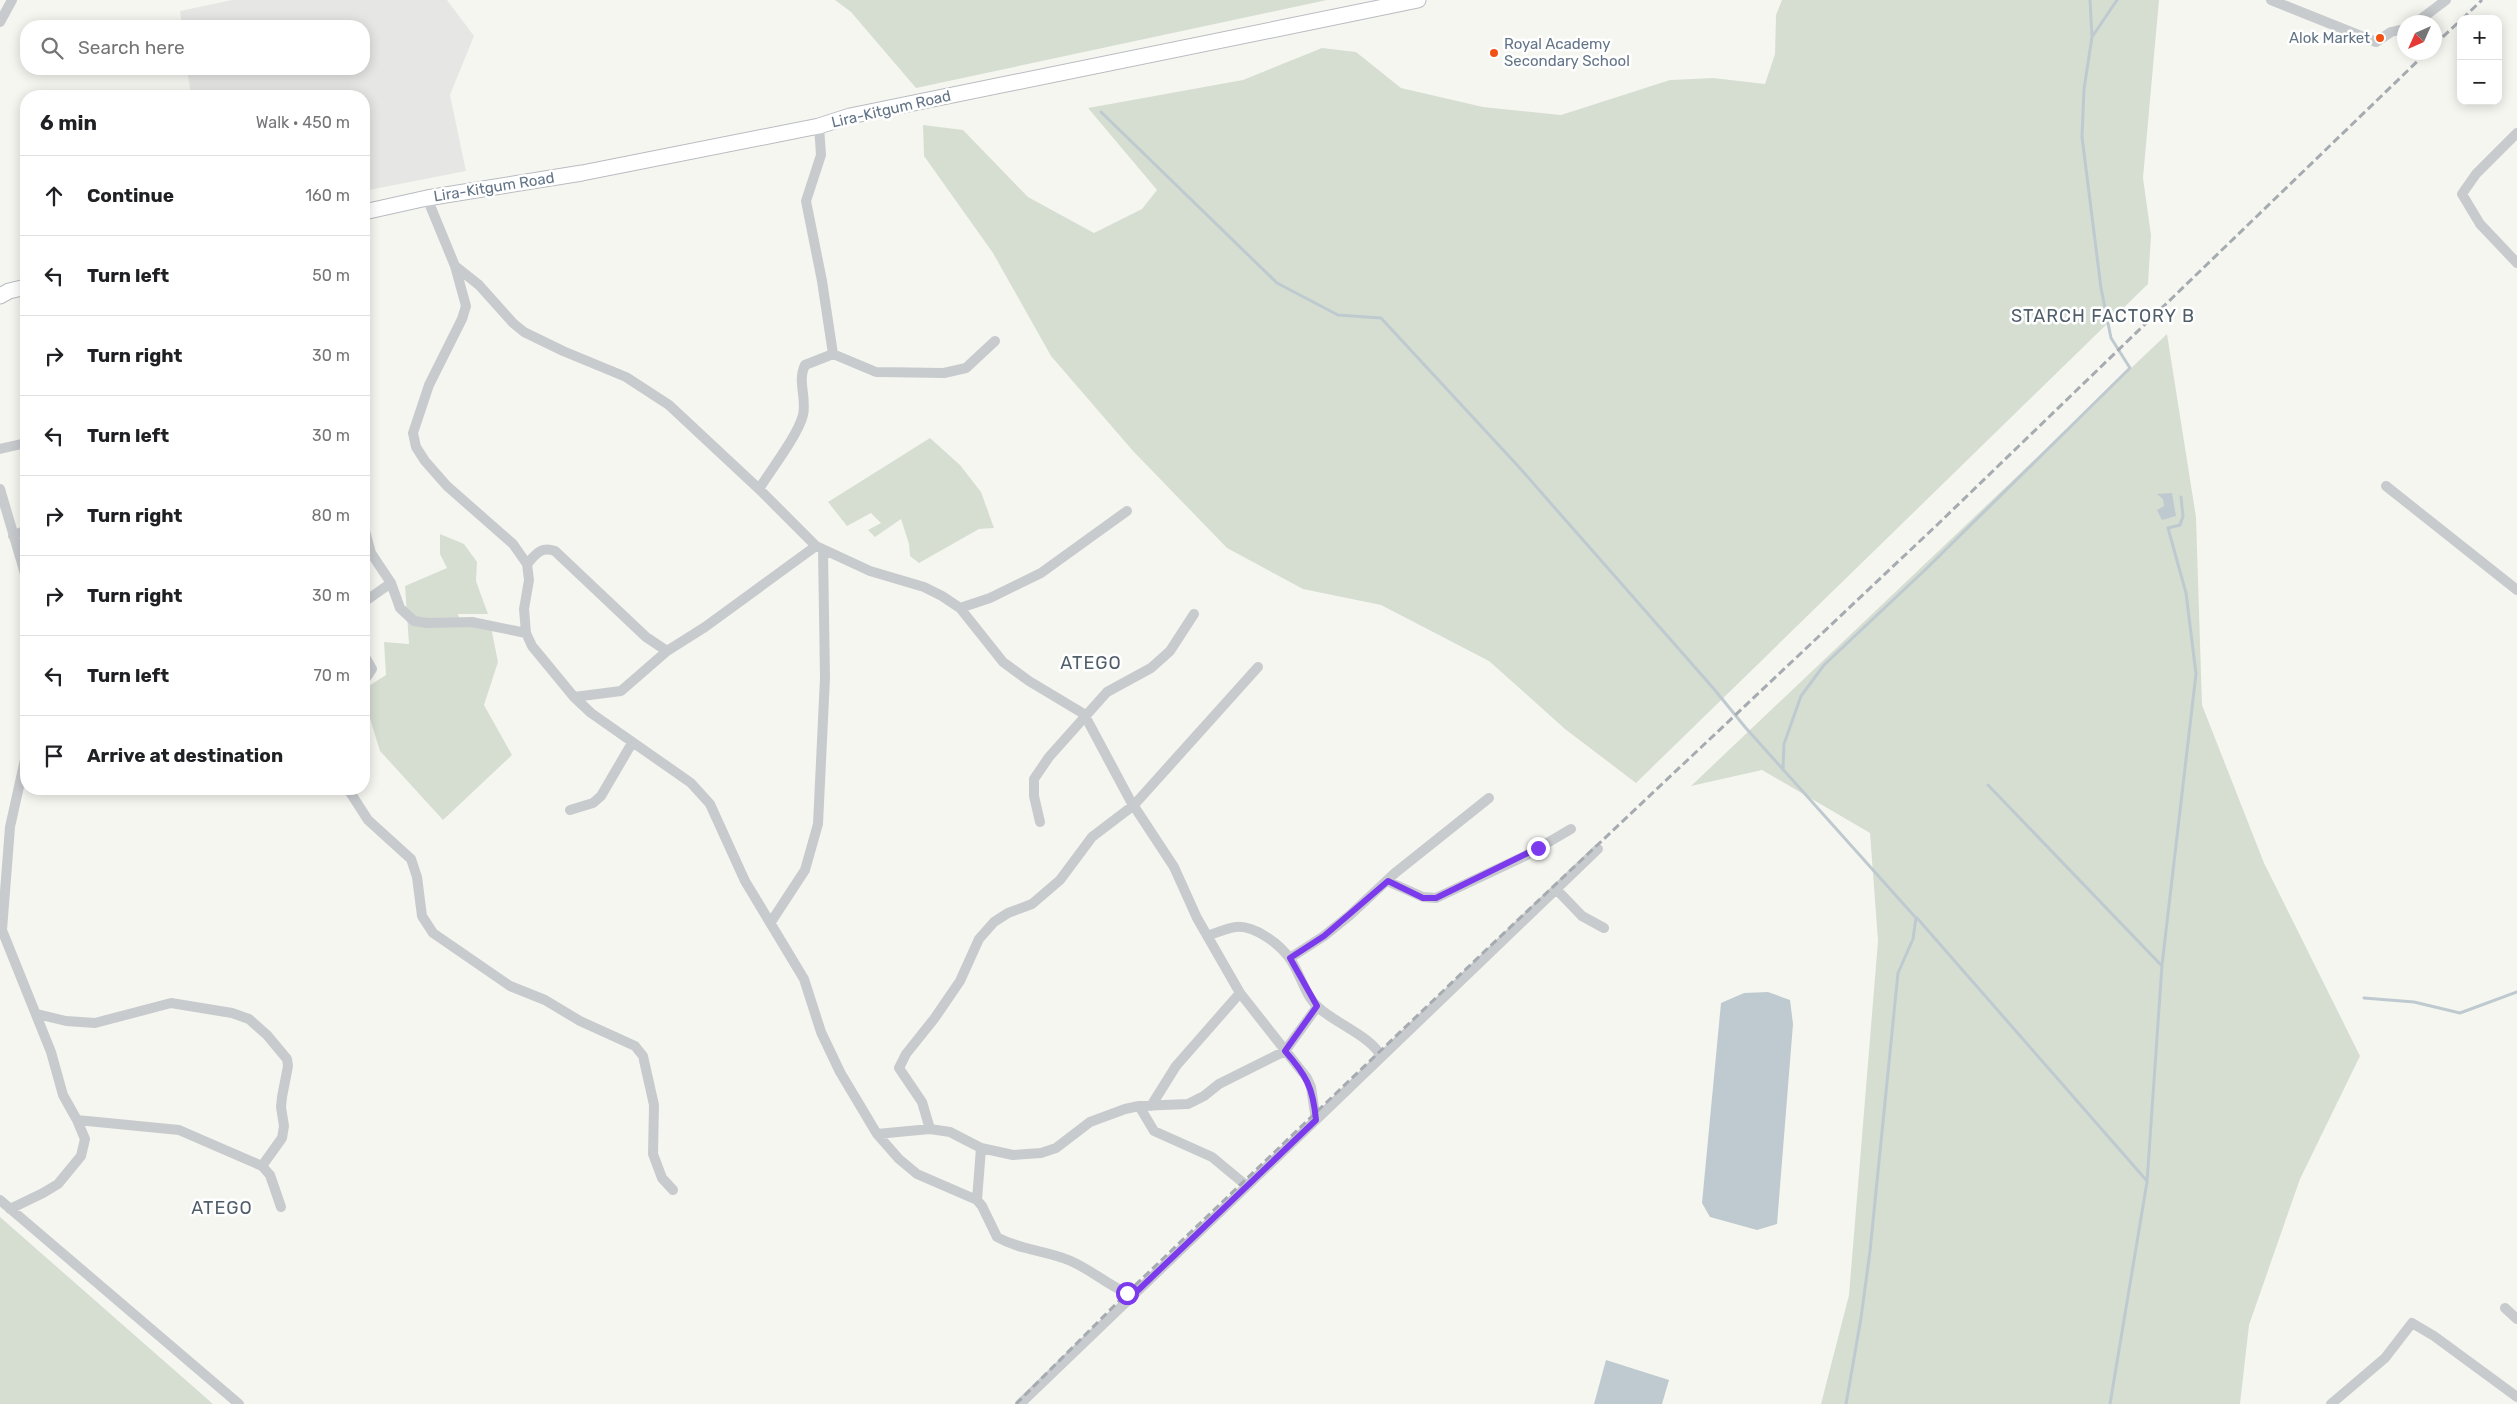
<!DOCTYPE html>
<html lang="en">
<head>
<meta charset="utf-8">
<style>
  body { margin:0; font-family:Rubik,sans-serif; background:#f6f6f6; color:#202124 }
  .controls { position:absolute; right:15px; top:15px; display:grid; overflow:hidden; border-radius:10px; box-shadow:0 2px 12px #0003 }
  .controls button { width:45px; height:45px; display:grid; place-items:center; padding:0; border:0; border-bottom:1px solid #e0e0e0; background:#fff; color:#202124; font:25px sans-serif }
  .compass { position:absolute; left:2397px; top:15px; width:45px; height:45px; border-radius:50%; background:#fff; box-shadow:0 2px 12px #0003; rotate:225deg }
  .stop { position:absolute; width:15px; height:15px; margin:-11px; border:4px solid #7c3aed; border-radius:50%; background:#fff }
  .stop.end { background:#7c3aed; border-color:#fff; box-shadow:0 1px 5px #0008 }
  .list { margin:0; padding:0; list-style:none }
  h2 { display:flex; justify-content:space-between; align-items:center; height:65px; margin:0; padding:0 20px; font-size:21px }
  h2 small { font-size:16px; font-weight:400; color:#757577 }
  .list li { display:grid; grid-template-columns:32px 1fr auto; gap:15px; align-items:center; box-sizing:border-box; height:80px; padding:0 20px; border-top:1px solid #e0e0e0 }
  .list b { display:block; font-size:19px; white-space:nowrap }
  .list em { font-size:16px; font-style:normal; color:#757577 }
  .icon { flex:none; width:28px; height:28px; fill:none; stroke:currentColor; stroke-width:2; stroke-linecap:round; stroke-linejoin:round }
  .map { position:relative; flex:none; width:2517px; height:1404px; overflow:hidden }
  .search { position:absolute; background:#fff; box-shadow:0 2px 12px #0003; left:20px; top:20px; width:350px; height:55px; display:flex; align-items:center; gap:12px; box-sizing:border-box; padding:0 18px; border-radius:20px; color:#757577; font-size:19px }
  .panel { position:absolute; background:#fff; box-shadow:0 2px 12px #0003; left:20px; top:90px; width:350px; height:705px; border-radius:20px }
  .map>svg:first-child { display:block }
</style>
</head>
<body>
<div class="map">
<svg width="2517" height="1404" viewBox="0 0 2517 1404">
  <rect width="100%" height="100%" fill="#f6f6f1"/>
  <path fill="#e6e7e5" d="M 232,0 L 447,0 L 474,36 L 450,95 L 466,171 L 364,191 L 364,96 L 191,96 L 187,69 L 364,69 L 364,26 L 182,26 L 180,11 Z"/>
  <path fill="#d6ded2" d="M 835,0 L 1327,0 L 916,88 L 851,12 Z
    M 1782,0 L 2159,0 L 2143,178 L 2151,235 L 2148,284 L 1636,783 L 1565,729 L 1489,661 L 1381,605 L 1303,589 L 1227,548 L 1133,451 L 1051,356 L 993,253 L 924,156 L 923,125 L 963,130 L 1028,197 L 1094,233 L 1142,209 L 1157,190 L 1088,108 L 1243,80 L 1322,48 L 1356,52 L 1401,88 L 1483,107 L 1561,115 L 1670,80 L 1713,78 L 1765,84 L 1775,54 L 1776,15 Z
    M 2167,334 L 2196,517 L 2202,705 L 2264,863 L 2360,1056 L 2300,1179 L 2249,1325 L 2240,1404 L 1821,1404 L 1849,1295 L 1878,941 L 1870,833 L 1762,770 L 1691,786 Z
    M 930,438 L 960,465 L 981,492 L 994,528 L 979,529 L 919,563 L 910,556 L 909,544 L 901,519 L 875,537 L 868,530 L 881,523 L 871,513 L 847,526 L 828,502 Z
    M 440,534 L 464,544 L 477,562 L 476,581 L 488,614 L 458,614 L 461,625 L 491,627 L 498,662 L 484,705 L 512,755 L 443,820 L 380,751 L 364,699 L 364,689 L 386,675 L 384,642 L 409,644 L 405,586 L 447,568 L 440,554 Z
    M 0,1217 L 213,1404 L 0,1404 Z"/>
  <path fill="#becacf" d="M 2172,493 L 2176,516 L 2162,520 L 2157,510 L 2164,506 L 2163,499 L 2157,494 Z
    M 1768,992 L 1790,1000 L 1793,1024 L 1777,1224 L 1757,1230 L 1710,1217 L 1702,1203 L 1721,1003 L 1744,993 Z
    M 1606,1360 L 1669,1380 L 1662,1404 L 1594,1404 Z"/>
  <g fill="none" stroke-linecap="round" stroke-linejoin="round">
    <path stroke="#becacf" stroke-width="3" d="M 2090,0 L 2092,37
      M 1101,112 L 1277,283 L 1338,315 L 1381,318 L 1518,466 L 1714,689 L 1745,727 L 1916,918 L 1913,939 L 1898,973 L 1870,1251 L 1861,1318 L 1846,1404
      M 1783,770 L 1784,744 L 1801,696 L 1824,665 L 1926,569 L 2130,368 L 2111,338 L 2101,288 L 2082,137 L 2084,89 L 2092,37 L 2117,0
      M 1988,785 L 2161,965
      M 1917,918 L 2147,1181
      M 2364,998 L 2414,1002 L 2460,1013 L 2517,992
      M 2110,1404 L 2147,1182 L 2162,965 L 2196,674 L 2186,593 L 2168,528 L 2180,525 L 2183,516 L 2181,497"/>
    <g stroke="#b8bcc0" stroke-width="17">
      <path id="primary" d="M 364,212 L 427,198 L 582,173 L 819,126 L 850,116 L 1418,0
        M 0,296 L 9,291 L 26,287"/>
    </g>
    <path stroke="#c8cbce" stroke-width="10" d="M 2271,0 L 2376,42 L 2391,32 L 2404,29
      M 0,22 L 12,0
      M 2417,22 L 2446,0
      M 819,126 L 821,155 L 806,201 L 822,281 L 833,354
      M 2517,133 L 2476,174 L 2462,194 L 2480,224 L 2517,263
      M 427,198 L 455,266 L 466,306 L 462,319 L 429,385 L 413,433 L 416,447 L 425,461 L 447,486 L 513,544 L 527,564 L 529,580 L 524,609 L 526,633 L 532,646 L 574,697 L 591,713 L 691,783 L 710,804 L 745,881 L 804,979 L 821,1032 L 840,1072 L 877,1134 L 899,1159 L 917,1174 L 977,1200 L 982,1206 L 997,1237 C 1018,1249 1041,1250 1063,1258 C 1086,1265 1105,1284 1127,1293 L 1130,1298
      M 455,266 L 479,285 L 513,323 L 524,332 L 563,351 L 626,377 L 669,405 L 759,489 L 816,546 L 870,571 L 924,587 L 942,596 L 960,608 L 1003,662 L 1029,681 L 1084,714 L 1130,800 L 1174,867 L 1197,918 L 1240,993 L 1176,1066 L 1151,1106
      M 0,449 L 26,443
      M 2386,486 L 2517,590
      M 0,489 L 26,577
      M 759,489 C 771,470 798,435 803,415 C 807,398 797,381 805,365 L 833,354 L 876,372 L 944,373 L 966,368 L 995,341
      M 364,527 L 371,553 L 391,583 L 400,608 L 414,621 L 427,623 L 472,622 L 526,633
      M 13,536 L 26,530
      M 527,564 C 536,554 541,546 555,551 L 646,637 L 667,651 L 705,627 L 816,546
      M 364,602 L 391,583
      M 960,608 L 990,598 L 1041,573 L 1127,511
      M 364,655 L 372,669 L 364,681
      M 574,697 L 621,691 L 667,651
      M 348,789 L 368,820 L 411,859 L 417,877 L 422,916 L 433,933 L 510,986 L 545,1000 L 580,1021 L 635,1046 L 643,1056 L 654,1105 L 653,1154 L 662,1178 L 673,1190
      M 570,810 L 593,803 L 601,796 L 632,743
      M 1040,822 L 1034,796 L 1034,779 L 1049,757 L 1107,692 L 1151,668 L 1170,651 L 1194,614
      M 1387,881 L 1423,897 L 1436,898 L 1525,856 L 1571,829
      M 1556,889 L 1582,916 L 1604,928
      M 771,922 L 805,870 L 818,824 L 825,678 L 823,550
      M 1207,936 C 1216,933 1227,928 1236,927 C 1254,925 1280,944 1290,959 C 1301,974 1304,995 1319,1008 C 1335,1023 1374,1038 1381,1057
      M 1290,958 L 1324,936 L 1350,915 L 1395,873 L 1489,798
      M 1240,993 L 1307,1078 L 1311,1087 L 1316,1120
      M 37,1014 L 66,1021 L 95,1023 L 171,1003 L 232,1013 L 249,1019 L 267,1035 L 287,1059 L 288,1066 L 282,1097 L 281,1107 L 284,1126 L 282,1138 L 262,1166
      M 1139,1106 L 1154,1131 L 1212,1157 L 1247,1186
      M 77,1120 L 179,1130 L 262,1166 L 270,1175 L 281,1207
      M 930,1129 L 922,1102 L 899,1068 L 906,1054 L 934,1019 L 960,981 L 979,939 L 994,922 L 1008,913 L 1032,904 L 1060,880 L 1092,837 L 1134,805 L 1258,667
      M 877,1134 L 930,1129 L 950,1132 L 981,1148 L 1013,1155 L 1041,1153 L 1056,1148 L 1090,1122 L 1125,1109 L 1139,1106 L 1188,1104 L 1204,1096 L 1219,1084 L 1285,1051 L 1317,1007
      M 0,1200 L 239,1404
      M 977,1200 L 981,1148
      M 10,1209 L 43,1193 L 58,1184 L 81,1156 L 85,1139 L 77,1120 L 63,1095 L 51,1052 L 2,930 L 10,827 L 26,755
      M 2505,1308 L 2517,1319
      M 1020,1404 L 1598,849
      M 2331,1404 L 2385,1358 L 2412,1323 L 2434,1336 L 2517,1397"/>
    <use href="#primary" stroke="#fff" stroke-width="15"/>
    <path stroke="#a5abb1" stroke-width="3" stroke-dasharray="8 4" stroke-linecap="butt" d="M 2462,19 L 2482,0
      M 2434,45 L 2461,20
      M 1016,1404 L 1127,1293 L 1486,950 L 1938,524 L 2427,52"/>
  </g>
  <g fill="none" stroke-linecap="round" stroke-linejoin="round">
    <path stroke="#7c3aed" stroke-width="6" d="M 1127,1293 L 1130,1298 L 1316,1120 C 1313,1087 1306,1075 1285,1051 L 1317,1006 L 1290,958 L 1324,936 L 1388,881 L 1423,898 L 1436,898 L 1538,848"/>
  </g>
  <g fill="#f35014" stroke="#fff" stroke-width="2">
    <circle cx="2380" cy="38" r="5"/>
    <circle cx="1494" cy="53" r="5"/>
  </g>
  <g text-anchor="middle" dominant-baseline="central" stroke-width="5" stroke-linejoin="round" paint-order="stroke">
    <g font-size="15" fill="#627486" stroke="#fff" text-anchor="end">
      <text x="2370" y="38">Alok Market</text>
      <text x="1504" y="44" text-anchor="start">Royal Academy<tspan x="1504" dy="17">Secondary School</tspan></text>
    </g>
    <g font-size="15" fill="#627486" stroke="#fff">
      <text transform="translate(891 109) rotate(-13)">Lira-Kitgum Road</text>
      <text transform="translate(494 187) rotate(-9)">Lira-Kitgum Road</text>
    </g>
    <g font-size="18" letter-spacing="1" fill="#505e6a" stroke="#fff">
      <text x="2103" y="316">STARCH FACTORY B</text>
      <text x="1091" y="663">ATEGO</text>
      <text x="222" y="1208">ATEGO</text>
    </g>
  </g>
</svg>
<div class="controls">
<button>+</button>
<button>−</button>
</div>
<svg class="compass" viewBox="-18 -18 36 36"><path d="M0-13l5 13h-10z" fill="#e53935"/><path d="M0 13l5-13h-10z" fill="#757577"/></svg>
<div class="stop" style="left:1127px;top:1293px"></div>
<div class="stop end" style="left:1538px;top:848px"></div>
<div class="search"><svg class="icon" aria-label="search" viewBox="0 0 24 24"><circle cx="10" cy="10" r="6"/><path d="M15 15l6 6"/></svg>Search here</div>
<section class="panel">
<h2>6 min<small>Walk · 450 m</small></h2>
<ul class="list">
<li><svg class="icon" aria-label="ahead" viewBox="0 0 24 24"><path d="M12 20V5M6 11l6-6 6 6"/></svg><div><b>Continue</b></div><em>160 m</em></li>
<li><svg class="icon" aria-label="left" viewBox="0 0 24 24"><path d="M17 20v-9H6M10 6l-5 5 5 5"/></svg><div><b>Turn left</b></div><em>50 m</em></li>
<li><svg class="icon" aria-label="right" viewBox="0 0 24 24"><path d="M7 20v-9h11M14 6l5 5-5 5"/></svg><div><b>Turn right</b></div><em>30 m</em></li>
<li><svg class="icon" aria-label="left" viewBox="0 0 24 24"><path d="M17 20v-9H6M10 6l-5 5 5 5"/></svg><div><b>Turn left</b></div><em>30 m</em></li>
<li><svg class="icon" aria-label="right" viewBox="0 0 24 24"><path d="M7 20v-9h11M14 6l5 5-5 5"/></svg><div><b>Turn right</b></div><em>80 m</em></li>
<li><svg class="icon" aria-label="right" viewBox="0 0 24 24"><path d="M7 20v-9h11M14 6l5 5-5 5"/></svg><div><b>Turn right</b></div><em>30 m</em></li>
<li><svg class="icon" aria-label="left" viewBox="0 0 24 24"><path d="M17 20v-9H6M10 6l-5 5 5 5"/></svg><div><b>Turn left</b></div><em>70 m</em></li>
<li><svg class="icon" aria-label="arrive" viewBox="0 0 24 24"><path d="M6 21V4h12l-3 4 3 4H6"/></svg><div><b>Arrive at destination</b></div></li>
</ul>
</section>
</div>
</body>
</html>
